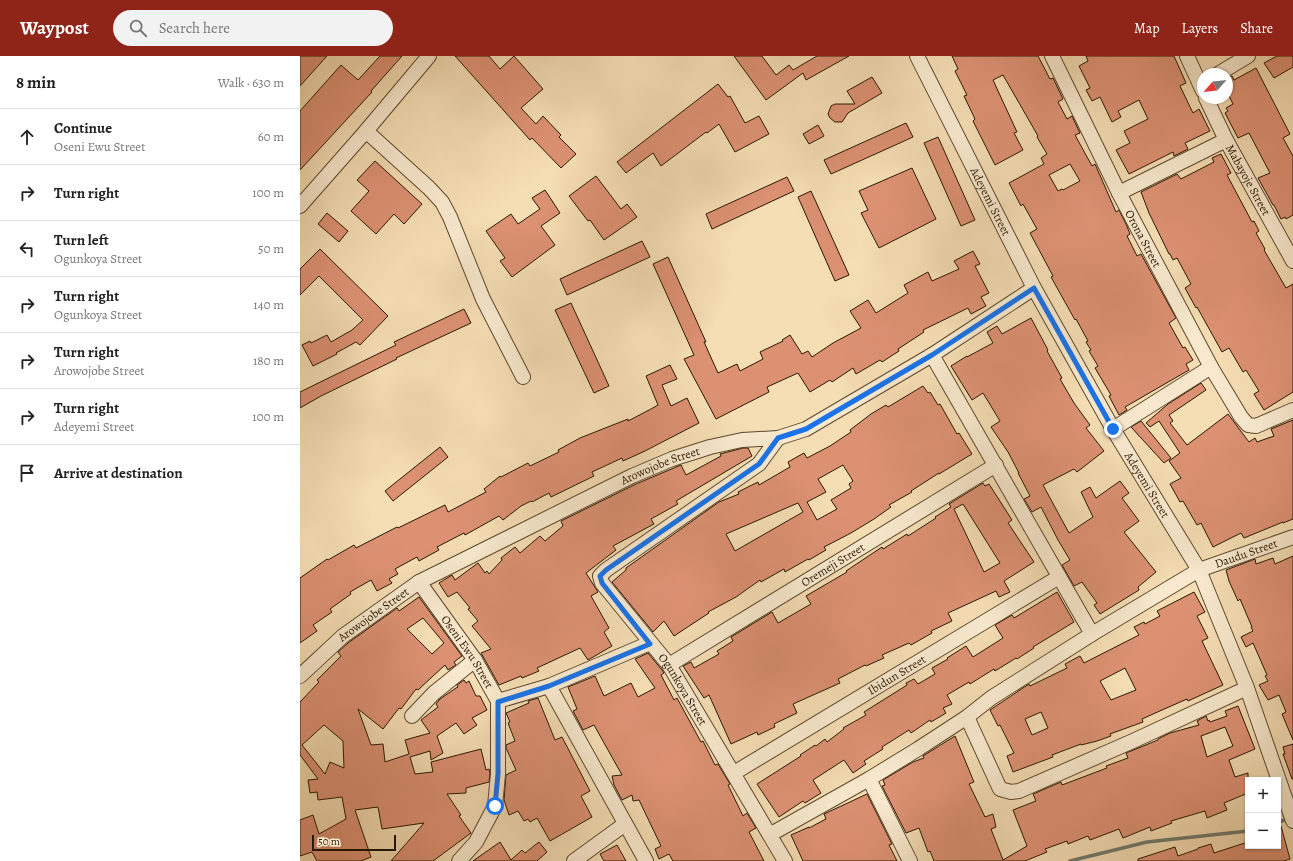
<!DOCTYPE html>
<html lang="en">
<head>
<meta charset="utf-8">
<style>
  body { margin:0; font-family:Alegreya,serif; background:#f2f2f2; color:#222 }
  .controls { position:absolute; right:12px; bottom:12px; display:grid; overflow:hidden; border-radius:0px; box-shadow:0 1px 3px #0004 }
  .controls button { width:36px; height:36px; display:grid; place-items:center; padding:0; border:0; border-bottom:1px solid #e0e0e0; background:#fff; color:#222; font:20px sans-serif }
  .compass { position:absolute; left:897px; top:12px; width:36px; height:36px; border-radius:50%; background:#fff; box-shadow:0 1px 3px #0004; rotate:243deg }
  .scale { position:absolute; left:12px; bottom:10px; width:84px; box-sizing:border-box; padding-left:4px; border:2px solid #2b1800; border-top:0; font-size:11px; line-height:14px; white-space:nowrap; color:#2b1800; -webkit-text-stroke:3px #f8e9ce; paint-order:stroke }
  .stop { position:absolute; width:12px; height:12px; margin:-9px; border:3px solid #1a73e8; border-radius:50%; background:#fff }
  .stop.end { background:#1a73e8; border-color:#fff; box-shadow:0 1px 4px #0008 }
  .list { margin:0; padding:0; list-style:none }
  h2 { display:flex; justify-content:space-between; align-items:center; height:52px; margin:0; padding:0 16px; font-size:17px }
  h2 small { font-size:13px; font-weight:400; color:#767676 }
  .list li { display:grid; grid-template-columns:26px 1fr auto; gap:12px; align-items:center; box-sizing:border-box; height:56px; padding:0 16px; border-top:1px solid #e0e0e0 }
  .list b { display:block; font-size:15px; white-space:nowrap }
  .list p { margin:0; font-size:13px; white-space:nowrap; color:#767676 }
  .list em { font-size:13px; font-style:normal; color:#767676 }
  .icon { flex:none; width:22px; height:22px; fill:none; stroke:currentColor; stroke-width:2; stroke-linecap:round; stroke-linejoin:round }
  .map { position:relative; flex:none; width:993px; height:805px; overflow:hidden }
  header { display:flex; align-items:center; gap:24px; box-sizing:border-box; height:56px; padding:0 20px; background:#8f2418; color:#fff }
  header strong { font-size:19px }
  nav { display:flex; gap:22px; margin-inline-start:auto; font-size:14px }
  .search { width:280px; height:36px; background:#f2f2f2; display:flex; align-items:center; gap:10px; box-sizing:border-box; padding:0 14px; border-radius:22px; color:#767676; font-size:15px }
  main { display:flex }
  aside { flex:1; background:#fff }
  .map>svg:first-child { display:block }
</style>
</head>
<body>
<header>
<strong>Waypost</strong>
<div class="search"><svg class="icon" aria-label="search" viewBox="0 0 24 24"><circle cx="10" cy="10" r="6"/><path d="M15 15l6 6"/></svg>Search here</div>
<nav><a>Map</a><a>Layers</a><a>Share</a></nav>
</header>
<main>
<aside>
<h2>8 min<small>Walk · 630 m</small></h2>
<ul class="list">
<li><svg class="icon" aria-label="ahead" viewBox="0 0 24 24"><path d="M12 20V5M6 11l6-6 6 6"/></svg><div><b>Continue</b><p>Oseni Ewu Street</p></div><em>60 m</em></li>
<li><svg class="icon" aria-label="right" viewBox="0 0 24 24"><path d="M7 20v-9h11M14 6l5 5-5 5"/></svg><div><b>Turn right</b></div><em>100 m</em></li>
<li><svg class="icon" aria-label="left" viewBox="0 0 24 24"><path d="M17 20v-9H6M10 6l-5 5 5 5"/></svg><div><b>Turn left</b><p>Ogunkoya Street</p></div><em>50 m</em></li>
<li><svg class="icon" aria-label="right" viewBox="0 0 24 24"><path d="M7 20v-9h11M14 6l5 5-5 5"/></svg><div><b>Turn right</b><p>Ogunkoya Street</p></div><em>140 m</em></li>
<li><svg class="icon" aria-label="right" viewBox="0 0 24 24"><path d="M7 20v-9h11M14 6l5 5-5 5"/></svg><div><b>Turn right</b><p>Arowojobe Street</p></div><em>180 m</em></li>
<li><svg class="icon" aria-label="right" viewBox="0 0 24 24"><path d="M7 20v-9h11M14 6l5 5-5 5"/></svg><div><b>Turn right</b><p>Adeyemi Street</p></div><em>100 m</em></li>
<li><svg class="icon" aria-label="arrive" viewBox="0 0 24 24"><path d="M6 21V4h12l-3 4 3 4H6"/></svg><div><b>Arrive at destination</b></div></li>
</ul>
</aside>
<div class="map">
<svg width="993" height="805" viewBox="0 0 993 805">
  <rect width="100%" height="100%" fill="#f5ddb4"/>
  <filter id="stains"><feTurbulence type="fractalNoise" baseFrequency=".005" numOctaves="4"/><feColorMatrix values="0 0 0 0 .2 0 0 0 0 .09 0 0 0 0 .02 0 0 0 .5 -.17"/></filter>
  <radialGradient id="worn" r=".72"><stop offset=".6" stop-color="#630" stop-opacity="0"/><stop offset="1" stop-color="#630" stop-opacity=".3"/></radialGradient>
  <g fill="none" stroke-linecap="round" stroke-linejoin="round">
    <path stroke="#70796d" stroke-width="3.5" d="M 978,767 L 988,762
      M 770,805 L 847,786 L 948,775"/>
  </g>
  <path fill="#dc9173" stroke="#2b1800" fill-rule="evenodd" d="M 0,0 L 27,0 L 0,30 Z
    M 80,0 L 102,0 L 71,35 L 72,36 L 0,114 L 0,55 L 41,9 L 58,24 Z
    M 155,0 L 189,0 L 200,13 L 214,0 L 243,33 L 221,52 L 236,68 L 243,60 L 261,79 L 259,81 L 276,98 L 261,112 L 232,82 L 230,84 Z
    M 434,0 L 462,0 L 476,19 L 489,9 L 493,14 L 517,0 L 549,0 L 506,24 L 503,17 L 466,44 Z
    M 652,0 L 738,0 L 750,23 L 753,22 L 763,43 L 758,46 L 767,63 L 772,60 L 780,77 L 775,79 L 792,110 L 795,108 L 816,156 L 819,154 L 826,168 L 830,178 L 827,180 L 837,200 L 841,198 L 876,262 L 869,267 L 883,292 L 885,291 L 893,304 L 886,308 L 889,314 L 825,351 L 827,354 L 819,359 L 809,340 L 811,339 L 795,312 L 798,310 L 789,295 L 791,294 L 786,286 L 788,285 L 776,263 L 775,264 L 751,221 L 753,220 L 730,177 L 737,173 L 723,148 L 721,150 L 709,127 L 744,108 L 741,102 L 747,98 L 737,81 L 738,80 L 703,19 L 693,24 L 717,76 L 714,77 L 723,94 L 695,109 L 673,65 L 675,63 L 664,40 L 667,39 L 655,15 L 658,13 ZM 770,108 L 780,125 L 763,134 L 762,133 L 758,135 L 749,119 Z
    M 786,0 L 874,0 L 886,27 L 880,30 L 893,57 L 899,53 L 910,75 L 885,87 L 888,93 L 874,100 L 873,96 L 829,118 L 816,94 L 830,87 L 824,75 L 848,63 L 839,44 L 818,55 L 821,61 L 812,66 L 800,41 L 792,45 L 786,34 L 790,32 L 779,10 L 788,5 Z
    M 977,0 L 993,0 L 993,11 L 974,22 L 964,7 Z
    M 956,12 L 990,78 L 983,82 L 993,100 L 993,159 L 986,163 L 985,161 L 981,163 L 974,149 L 973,149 L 958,122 L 970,117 L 949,77 L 938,82 L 925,57 L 928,55 L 926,52 L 933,48 L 927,36 L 927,23 L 932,20 L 934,24 Z
    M 572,21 L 582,37 L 548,57 L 542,66 L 535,66 L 530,62 L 528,58 L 531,50 L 535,48 L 555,48 L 547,35 Z
    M 418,28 L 428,41 L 430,40 L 445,67 L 459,60 L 469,78 L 435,96 L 419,68 L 407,77 L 406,76 L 361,110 L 353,97 L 326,117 L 317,106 Z
    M 606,67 L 613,81 L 531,118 L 524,104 Z
    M 518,69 L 524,80 L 509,88 L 503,78 Z
    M 638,81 L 675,164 L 661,170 L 624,87 Z
    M 921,98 L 931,117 L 927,119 L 952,166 L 954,165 L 959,175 L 956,177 L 965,193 L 964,194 L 986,232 L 993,228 L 993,336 L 964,354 L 954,338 L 959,335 L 946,314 L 943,316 L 929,292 L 922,296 L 897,251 L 896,252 L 885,232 L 891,228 L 877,202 L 873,204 L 870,198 L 869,198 L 849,157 L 841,136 L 877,118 L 881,123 L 914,106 L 912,102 Z
    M 75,105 L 122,148 L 104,168 L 94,158 L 76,178 L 51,155 L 69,135 L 57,124 Z
    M 612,112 L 636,163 L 579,192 L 561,157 L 568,154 L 559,135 Z
    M 296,120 L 321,153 L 327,148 L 337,161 L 304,184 L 290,164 L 288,165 L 269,140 Z
    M 487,121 L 494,135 L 412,173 L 406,158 Z
    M 245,134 L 260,157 L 241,170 L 255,189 L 212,221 L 200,205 L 205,202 L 186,175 L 211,158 L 218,168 L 240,153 L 232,142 Z
    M 511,135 L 549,219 L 535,225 L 498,141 Z
    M 27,157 L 48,175 L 39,186 L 18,168 Z
    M 342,185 L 350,201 L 267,239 L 260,223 Z
    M 20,193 L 88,260 L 60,289 L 56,286 L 36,297 L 37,298 L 13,310 L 2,289 L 10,285 L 11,287 L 27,279 L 31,286 L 52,274 L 63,264 L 19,220 L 0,239 L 0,213 Z
    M 673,195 L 680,208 L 675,210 L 689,237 L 681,241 L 686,250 L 671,258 L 668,252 L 623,274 L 624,276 L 598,293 L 599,295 L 582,306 L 580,304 L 556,318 L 553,312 L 532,326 L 530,324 L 510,336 L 498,317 L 467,331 L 469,336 L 416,363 L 384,303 L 394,299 L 353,208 L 368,201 L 406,286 L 404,286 L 418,317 L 437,308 L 440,315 L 463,303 L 460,296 L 483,285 L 482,284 L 490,279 L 502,298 L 508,295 L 512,301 L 533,287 L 561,272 L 550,255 L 568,244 L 576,257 L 608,237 L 604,229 L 628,216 L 632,225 L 659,213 L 654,205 Z
    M 271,247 L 309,330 L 294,337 L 255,254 Z
    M 164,253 L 171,267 L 96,302 L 97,303 L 21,340 L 0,352 L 0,336 L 96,289 L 94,286 Z
    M 731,262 L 748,294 L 747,295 L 762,322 L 760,323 L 774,347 L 790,369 L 786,372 L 804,395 L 777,416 L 774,413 L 743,429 L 769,477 L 793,461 L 781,436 L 790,431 L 796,442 L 820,425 L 829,437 L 822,442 L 839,465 L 824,476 L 856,516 L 838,531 L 839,534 L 800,558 L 794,549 L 797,547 L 782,526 L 774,530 L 762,509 L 770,504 L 758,484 L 741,451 L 732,456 L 724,443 L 730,440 L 718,417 L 719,417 L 708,396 L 691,371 L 700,365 L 683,337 L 672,344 L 651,310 L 667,300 L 667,301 L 693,287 L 687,276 L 697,270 L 702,278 Z
    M 370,309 L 377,323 L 362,329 L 371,350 L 387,342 L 399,367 L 345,395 L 323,405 L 322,402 L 292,416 L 294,420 L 251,441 L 249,437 L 232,446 L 231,445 L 221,450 L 203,464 L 199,460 L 165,479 L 164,477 L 137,491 L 139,494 L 119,505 L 117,501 L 95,513 L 98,518 L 89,523 L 92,527 L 77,535 L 71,524 L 50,536 L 51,538 L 30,553 L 32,556 L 13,569 L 17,575 L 0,587 L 0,522 L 27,503 L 28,504 L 54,489 L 56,492 L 97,471 L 98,472 L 145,449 L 148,456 L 186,436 L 184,433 L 200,420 L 201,421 L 228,407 L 230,410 L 259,396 L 258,394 L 280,382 L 328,363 L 328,365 L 351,353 L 358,349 L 346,320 Z
    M 901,327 L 906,334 L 869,359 L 873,365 L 870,367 L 887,389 L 928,358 L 949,386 L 955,382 L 957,386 L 974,380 L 971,373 L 993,364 L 993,463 L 983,467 L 983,466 L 944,482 L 941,477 L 913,491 L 901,467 L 897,469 L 883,445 L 880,446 L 870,428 L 881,422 L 869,405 L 880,397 L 859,365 L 850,371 L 846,367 L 868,348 Z
    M 623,330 L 628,337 L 630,336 L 638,349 L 640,348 L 657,378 L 659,377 L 672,398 L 639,418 L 639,417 L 611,435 L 612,436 L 589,449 L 591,451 L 574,463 L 551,477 L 524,491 L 526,494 L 509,504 L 508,503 L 485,516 L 484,513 L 461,526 L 460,524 L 436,541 L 408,556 L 409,557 L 374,580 L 364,565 L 353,576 L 312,526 L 326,514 L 326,512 L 419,446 L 439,438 L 438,436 L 458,426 L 459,429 L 490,411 L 488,406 L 504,397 L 507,402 L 530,390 L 551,376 L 550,374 L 571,358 L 586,349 L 588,351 ZM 543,409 L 553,425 L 549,428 L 551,432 L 531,444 L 537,453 L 517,464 L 507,446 L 526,436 L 518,423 ZM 498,447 L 503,456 L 435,495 L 426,478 Z
    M 841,365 L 871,402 L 864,407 L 831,371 Z
    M 140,391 L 148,401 L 93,445 L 85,435 Z
    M 443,392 L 448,392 L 452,400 L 376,445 L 378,448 L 351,463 L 354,468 L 313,490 L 316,494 L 286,517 L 298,536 L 291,540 L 309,572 L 304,576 L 312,590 L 288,604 L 280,592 L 237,612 L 239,615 L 222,622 L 221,620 L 199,629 L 181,597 L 191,593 L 172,570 L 178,565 L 168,553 L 170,552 L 157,536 L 148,541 L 139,527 L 152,519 L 155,524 L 178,507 L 185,517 L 187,515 L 189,518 L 202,504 L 201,502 L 215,491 L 220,497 L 240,480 L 245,485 L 263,470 L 261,465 L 336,428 L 381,409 L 386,419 L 421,400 L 420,398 Z
    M 683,427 L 685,430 L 689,428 L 712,464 L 708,467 L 734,506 L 704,525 L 710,536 L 699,541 L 696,535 L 648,557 L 652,565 L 631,575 L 632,577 L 611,589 L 609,587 L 582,599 L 584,602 L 566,610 L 565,609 L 538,623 L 540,627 L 493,648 L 497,657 L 474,668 L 475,671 L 458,679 L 457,676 L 431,688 L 409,639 L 404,642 L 383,610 L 391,606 L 394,612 L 419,598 L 417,595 L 433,585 L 431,581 L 472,556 L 478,567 L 511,548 L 506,540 L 547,516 L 546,515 L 582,491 L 583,493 L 607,478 L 608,480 L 636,462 L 635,461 L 651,451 L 649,448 ZM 663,448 L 700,507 L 684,516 L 654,453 Z
    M 993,500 L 993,684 L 982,658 L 986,656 L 979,639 L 968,644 L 959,629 L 968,625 L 965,620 L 967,619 L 953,587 L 946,591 L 941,581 L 953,575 L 951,571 L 952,571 L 940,543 L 938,545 L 929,525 L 926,514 L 955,503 L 956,508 L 973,502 L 975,508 Z
    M 757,536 L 774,566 L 733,591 L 734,592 L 717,603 L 716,602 L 695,615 L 694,613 L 670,628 L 669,626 L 647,639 L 652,648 L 643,652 L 646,657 L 631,666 L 630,664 L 611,677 L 609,674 L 582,691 L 583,693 L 564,705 L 566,708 L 553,717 L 544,704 L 513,724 L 521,737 L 505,747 L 503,745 L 479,761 L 457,728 L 501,700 L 500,699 L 515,689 L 516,690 L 525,683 L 527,686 L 544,673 L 543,672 L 566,659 L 564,656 L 607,629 L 606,627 L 614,623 L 618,628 L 635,618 L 632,612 L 648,603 L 647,602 L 666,590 L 673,601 L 703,582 L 695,569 L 712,559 L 714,562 Z
    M 894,536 L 905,556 L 897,560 L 908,582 L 902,585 L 923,629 L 888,645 L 887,643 L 862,654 L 842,663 L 843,666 L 810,678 L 811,680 L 797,685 L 781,689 L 781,688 L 752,699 L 753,701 L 713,716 L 707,700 L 714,697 L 700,669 L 698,670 L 690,654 L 729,628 L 730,630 L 767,612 L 765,608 L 780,600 L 784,607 L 839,579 L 834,571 L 844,566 L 845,568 L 860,560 L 857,555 ZM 825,612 L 836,634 L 811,644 L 800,625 ZM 741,656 L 748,672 L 732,679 L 725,663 Z
    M 119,541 L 162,600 L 154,606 L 156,609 L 148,614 L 145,609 L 118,634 L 116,633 L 101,653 L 99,652 L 83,673 L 58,653 L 71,689 L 83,688 L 85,706 L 109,698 L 105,684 L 130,677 L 121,664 L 138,651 L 136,648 L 140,643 L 156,632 L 158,631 L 157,629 L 164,624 L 166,627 L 169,625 L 176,640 L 180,640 L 187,654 L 172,662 L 177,669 L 164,678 L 156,667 L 137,680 L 143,697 L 131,704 L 130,695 L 110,701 L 115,718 L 133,716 L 131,706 L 181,693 L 186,714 L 189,713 L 190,717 L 189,726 L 166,732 L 166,737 L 147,738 L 161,759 L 159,760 L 171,777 L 133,805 L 91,805 L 124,767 L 82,773 L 78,751 L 55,754 L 71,801 L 61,805 L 17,805 L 12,796 L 0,800 L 0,764 L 13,759 L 19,778 L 46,763 L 42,741 L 18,744 L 17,736 L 10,737 L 8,724 L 18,723 L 0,699 L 0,646 L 19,626 L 17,624 L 41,600 L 38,596 L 48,587 L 97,552 L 99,555 ZM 123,562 L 144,587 L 132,598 L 107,573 ZM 24,669 L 43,685 L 44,712 L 30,706 L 25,718 L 2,689 Z
    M 348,597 L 362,614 L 364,617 L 361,619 L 374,644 L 377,642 L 401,686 L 403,685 L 415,709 L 418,708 L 430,728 L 428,729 L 443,760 L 447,757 L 456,772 L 449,776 L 464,805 L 373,805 L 369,798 L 359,803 L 355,793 L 361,790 L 339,744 L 333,745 L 332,739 L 322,744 L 314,729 L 312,720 L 322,719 L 294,669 L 283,674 L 273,655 L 277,653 L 268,631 L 295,620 L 304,640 L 331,627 L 338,641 L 355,632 L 335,603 Z
    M 238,642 L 255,684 L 262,681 L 290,735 L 281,740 L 292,761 L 250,785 L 237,762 L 230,766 L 228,763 L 224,765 L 218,755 L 209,759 L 204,744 L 206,719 L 216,714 L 206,692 L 206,689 L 215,685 L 208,667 L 210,666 L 206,657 L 229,647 L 228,645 Z
    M 938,650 L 955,693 L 929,704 L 935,721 L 948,717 L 948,737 L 924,747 L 927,754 L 907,762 L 905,755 L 871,765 L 872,767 L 851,775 L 850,771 L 823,782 L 819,773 L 790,784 L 788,780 L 768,788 L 767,785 L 745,793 L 747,796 L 725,805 L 634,805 L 630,795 L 628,796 L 619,772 L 606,777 L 582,730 L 585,729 L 583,724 L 613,706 L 624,702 L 623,700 L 655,680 L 674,726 L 669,728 L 685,761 L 693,758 L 696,771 L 691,773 L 703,804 L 727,790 L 713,754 L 736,745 L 733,738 L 761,726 L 762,729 L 807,712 L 806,710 L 828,702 L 826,697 L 858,684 L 858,683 L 870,677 L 899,669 L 897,665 L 906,660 L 908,665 L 909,664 L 910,666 L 927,660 L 925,655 ZM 925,671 L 933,690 L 907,701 L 901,680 Z
    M 993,688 L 993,723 L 992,723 L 983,698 L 985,698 L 983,691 Z
    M 567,738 L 592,788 L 589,789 L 597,805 L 503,805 L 491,779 L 509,771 L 509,772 L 526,763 L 524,758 Z
    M 981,770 L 990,803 L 984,805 L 838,805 L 838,803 L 875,791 L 878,800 L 898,793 L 898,792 L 911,788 L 914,797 L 948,786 L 948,790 L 978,790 L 978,771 Z
    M 200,786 L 211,804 L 222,794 L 225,797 L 239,786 L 247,796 L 237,805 L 173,805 Z
    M 317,789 L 326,805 L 304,805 L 300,798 Z"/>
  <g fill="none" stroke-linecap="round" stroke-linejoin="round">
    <g stroke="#5e492d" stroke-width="16">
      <g id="minor">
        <path id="s1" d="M 617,0 L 734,232 L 813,373 L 899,514 L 947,632 L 993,765"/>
        <path id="s2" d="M 752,0 L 819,137 L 911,311 L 941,361 L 948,369 L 956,370 L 993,354"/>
        <path d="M 887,0 L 903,35"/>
        <path d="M 918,18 L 948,0"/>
        <path id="s3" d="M 906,42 L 926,84 L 993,205"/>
        <path d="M 66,75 L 129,132 L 142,146 L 150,161 L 183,243 L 223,321"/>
        <path d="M 819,137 L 926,84"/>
        <path d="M 0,150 L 66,75 L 129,0"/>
        <path d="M 632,299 L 792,578"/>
        <path d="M 813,373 L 911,311"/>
        <path id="s4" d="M 478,382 L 459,408 L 306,514 L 300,520 L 302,527 L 369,609 L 485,805"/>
        <path id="s5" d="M 119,526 L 175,604 L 198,645 L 198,718 L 195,750 L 176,786 L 159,805"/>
        <path id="s6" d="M 369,609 L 696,409"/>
        <path id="s7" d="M 0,620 L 43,580 L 119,526 L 332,420 L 372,403 L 410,391 L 442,384 L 478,382 L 506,373 L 632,299 L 734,232"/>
        <path d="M 249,630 L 346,805"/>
        <path d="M 198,645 L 249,630 L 350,587"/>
        <path d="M 112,660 L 134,637 L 175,604"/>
        <path d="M 667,661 L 700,733 L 711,736 L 719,735 L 833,685 L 947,632"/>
        <path id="s8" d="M 434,717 L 759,521"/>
        <path d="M 569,723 L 610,805"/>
        <path id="s9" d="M 471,778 L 569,723 L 618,693 L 667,661 L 691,642 L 792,578 L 899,514 L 993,481"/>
        <path d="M 274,805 L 325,768"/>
      </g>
    </g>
    <use href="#minor" stroke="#f8e9ce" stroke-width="14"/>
  </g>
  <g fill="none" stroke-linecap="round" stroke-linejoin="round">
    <path stroke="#1a73e8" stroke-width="5" d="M 195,750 L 198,718 L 198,646 L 249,630 L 350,588 L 302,527 L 300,520 L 306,514 L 459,408 L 478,382 L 506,373 L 632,299 L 734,232 L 813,373"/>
  </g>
  <g text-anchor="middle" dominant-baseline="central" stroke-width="3" stroke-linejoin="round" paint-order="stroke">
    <g font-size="12" fill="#2b1800" stroke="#f8e9ce">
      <text stroke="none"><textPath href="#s3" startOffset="92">Mabayoje Street</textPath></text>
      <text stroke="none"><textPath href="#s1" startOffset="163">Adeyemi Street</textPath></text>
      <text stroke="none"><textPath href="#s2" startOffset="204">Orona Street</textPath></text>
      <text stroke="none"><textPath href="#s7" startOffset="420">Arowojobe Street</textPath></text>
      <text stroke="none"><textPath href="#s1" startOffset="487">Adeyemi Street</textPath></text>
      <text stroke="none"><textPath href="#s9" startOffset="553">Daudu Street</textPath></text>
      <text stroke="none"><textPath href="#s6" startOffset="192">Oremeji Street</textPath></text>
      <text stroke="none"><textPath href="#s7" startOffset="96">Arowojobe Street</textPath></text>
      <text stroke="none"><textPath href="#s5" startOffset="85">Oseni Ewu Street</textPath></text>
      <text stroke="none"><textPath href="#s8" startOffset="190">Ibidun Street</textPath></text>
      <text stroke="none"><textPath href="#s4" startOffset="368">Ogunkoya Street</textPath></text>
    </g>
  </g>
  <rect width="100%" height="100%" filter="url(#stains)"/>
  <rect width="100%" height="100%" fill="url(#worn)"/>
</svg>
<div class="controls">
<button>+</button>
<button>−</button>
</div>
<svg class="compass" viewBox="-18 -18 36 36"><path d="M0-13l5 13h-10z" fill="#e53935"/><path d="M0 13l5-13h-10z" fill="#767676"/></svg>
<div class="scale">50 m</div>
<div class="stop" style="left:195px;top:750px"></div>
<div class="stop end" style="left:813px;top:373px"></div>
</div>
</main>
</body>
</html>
